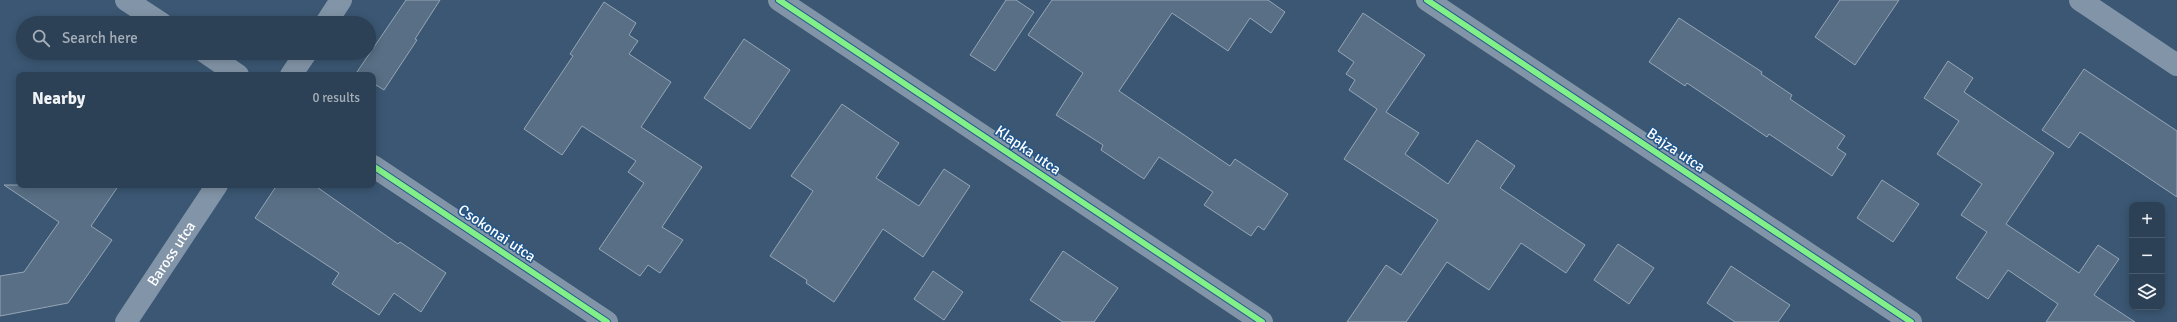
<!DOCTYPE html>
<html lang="en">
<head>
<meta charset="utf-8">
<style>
  body { margin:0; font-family:Signika,sans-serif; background:#34485c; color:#f1f3f6 }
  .controls { position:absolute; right:12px; bottom:12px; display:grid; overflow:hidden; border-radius:8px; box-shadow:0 2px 10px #0003 }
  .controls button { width:36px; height:36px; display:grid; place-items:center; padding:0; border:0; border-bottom:1px solid #485a6c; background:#2c4156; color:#f1f3f6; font:20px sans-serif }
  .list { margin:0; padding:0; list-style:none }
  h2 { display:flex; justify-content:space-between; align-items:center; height:52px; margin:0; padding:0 16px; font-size:17px }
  h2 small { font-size:13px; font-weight:400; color:#a6afb9 }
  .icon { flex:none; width:22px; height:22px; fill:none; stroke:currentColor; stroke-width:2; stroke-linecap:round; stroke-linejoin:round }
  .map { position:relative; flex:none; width:2177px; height:322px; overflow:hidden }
  .search { position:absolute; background:#2c4156; box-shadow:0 2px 10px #0003; left:16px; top:16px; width:360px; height:44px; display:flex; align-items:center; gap:10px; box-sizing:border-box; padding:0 14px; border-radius:22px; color:#a6afb9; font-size:15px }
  .panel { position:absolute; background:#2c4156; box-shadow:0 2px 10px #0003; left:16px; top:72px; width:360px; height:116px; border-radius:8px }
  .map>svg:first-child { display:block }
</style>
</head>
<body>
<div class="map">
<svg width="2177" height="322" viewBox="0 0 2177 322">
  <rect width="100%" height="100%" fill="#3b5773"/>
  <path fill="#586f85" stroke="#96a6b6" d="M 406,0 L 440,0 L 415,39 L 417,40 L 413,46 L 384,90 L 373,83 L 373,75 L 362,75 L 357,72 Z
    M 1006,0 L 1016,0 L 1034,12 L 995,71 L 970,55 Z
    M 1052,0 L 1268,0 L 1285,12 L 1271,33 L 1250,18 L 1228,51 L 1172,13 L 1119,91 L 1230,166 L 1235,159 L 1288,194 L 1264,230 L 1258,226 L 1251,236 L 1204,205 L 1213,192 L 1159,157 L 1144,179 L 1101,150 L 1103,145 L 1056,115 L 1083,73 L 1028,35 Z
    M 1840,0 L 1899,0 L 1855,65 L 1815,37 Z
    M 604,2 L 636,23 L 629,35 L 638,41 L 629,54 L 671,82 L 641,127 L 702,167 L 662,227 L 683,240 L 660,273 L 648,265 L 640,276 L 599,249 L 644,183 L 628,172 L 636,161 L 582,126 L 562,155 L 524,129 L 573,56 L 570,54 Z
    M 1363,13 L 1425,55 L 1386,112 L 1419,133 L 1405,154 L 1448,184 L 1477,140 L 1515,166 L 1500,188 L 1585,245 L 1566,273 L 1521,243 L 1489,290 L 1447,262 L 1406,322 L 1347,322 L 1386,265 L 1401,275 L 1438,220 L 1344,159 L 1377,109 L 1349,90 L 1355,80 L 1346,74 L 1354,62 L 1338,51 Z
    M 1679,18 L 1762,72 L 1761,74 L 1792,95 L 1790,99 L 1845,136 L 1837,148 L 1846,154 L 1832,176 L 1769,134 L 1767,137 L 1687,83 L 1685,86 L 1649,62 Z
    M 744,39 L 790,70 L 750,129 L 704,98 Z
    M 1948,61 L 1973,78 L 1964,92 L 2054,153 L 2006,224 L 2079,273 L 2098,245 L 2119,259 L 2094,295 L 2135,322 L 2046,322 L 2058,304 L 2008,270 L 1988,299 L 1956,278 L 1987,232 L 1961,215 L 1982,184 L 1937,154 L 1959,121 L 1924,98 Z
    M 2084,69 L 2177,131 L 2177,197 L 2080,132 L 2069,148 L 2042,130 Z
    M 842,104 L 899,143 L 876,178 L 919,206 L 944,169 L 970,186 L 923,257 L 883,229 L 834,302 L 806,283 L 807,280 L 770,256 L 813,191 L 791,176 Z
    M 1882,180 L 1919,204 L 1893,242 L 1857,218 Z
    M 4,185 L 119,185 L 91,226 L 112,240 L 68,303 L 0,316 L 0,276 L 24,272 L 59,222 Z
    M 277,185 L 314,185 L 398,244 L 400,242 L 446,273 L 421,312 L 394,293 L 379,315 L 332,284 L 339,273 L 255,218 Z
    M 1618,244 L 1654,268 L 1629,304 L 1594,280 Z
    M 1063,251 L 1118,288 L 1094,322 L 1063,322 L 1030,300 Z
    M 1731,266 L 1790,305 L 1778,322 L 1735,322 L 1707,303 Z
    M 933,271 L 963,292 L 944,320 L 914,299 Z"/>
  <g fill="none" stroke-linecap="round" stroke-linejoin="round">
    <path stroke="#8295a8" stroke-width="22" d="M 126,0 L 161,23
      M 779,0 L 1262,322
      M 1427,0 L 1911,322
      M 2080,0 L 2177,65
      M 206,53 L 238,75
      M 373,166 L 607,322"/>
    <g stroke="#8295a8" stroke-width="22">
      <path d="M 326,23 L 341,0"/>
      <path d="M 291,75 L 306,53"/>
      <path id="s1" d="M 126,322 L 217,185"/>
    </g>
    <g stroke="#23578b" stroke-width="8">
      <path id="cycleway" d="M 779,0 L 1262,322
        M 1427,0 L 1911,322
        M 373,166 L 607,322"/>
    </g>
    <use href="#cycleway" stroke="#82f089" stroke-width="6"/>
  </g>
  <g text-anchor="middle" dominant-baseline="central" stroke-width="3" stroke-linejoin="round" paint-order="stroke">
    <g font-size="15" fill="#fff" stroke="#23578b">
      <text transform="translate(1028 150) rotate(34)">Klapka utca</text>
      <text transform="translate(1676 150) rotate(34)">Bajza utca</text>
      <text transform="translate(497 233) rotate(34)">Csokonai utca</text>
      <text stroke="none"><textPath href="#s1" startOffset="82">Baross utca</textPath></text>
    </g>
  </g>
</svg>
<div class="controls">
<button>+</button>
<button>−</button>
<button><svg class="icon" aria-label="layers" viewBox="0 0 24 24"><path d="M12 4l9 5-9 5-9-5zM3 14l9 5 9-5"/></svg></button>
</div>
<div class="search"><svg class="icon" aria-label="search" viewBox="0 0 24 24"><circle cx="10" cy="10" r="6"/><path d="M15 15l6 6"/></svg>Search here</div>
<section class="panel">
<h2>Nearby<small>0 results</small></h2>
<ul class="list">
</ul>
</section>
</div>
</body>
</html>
